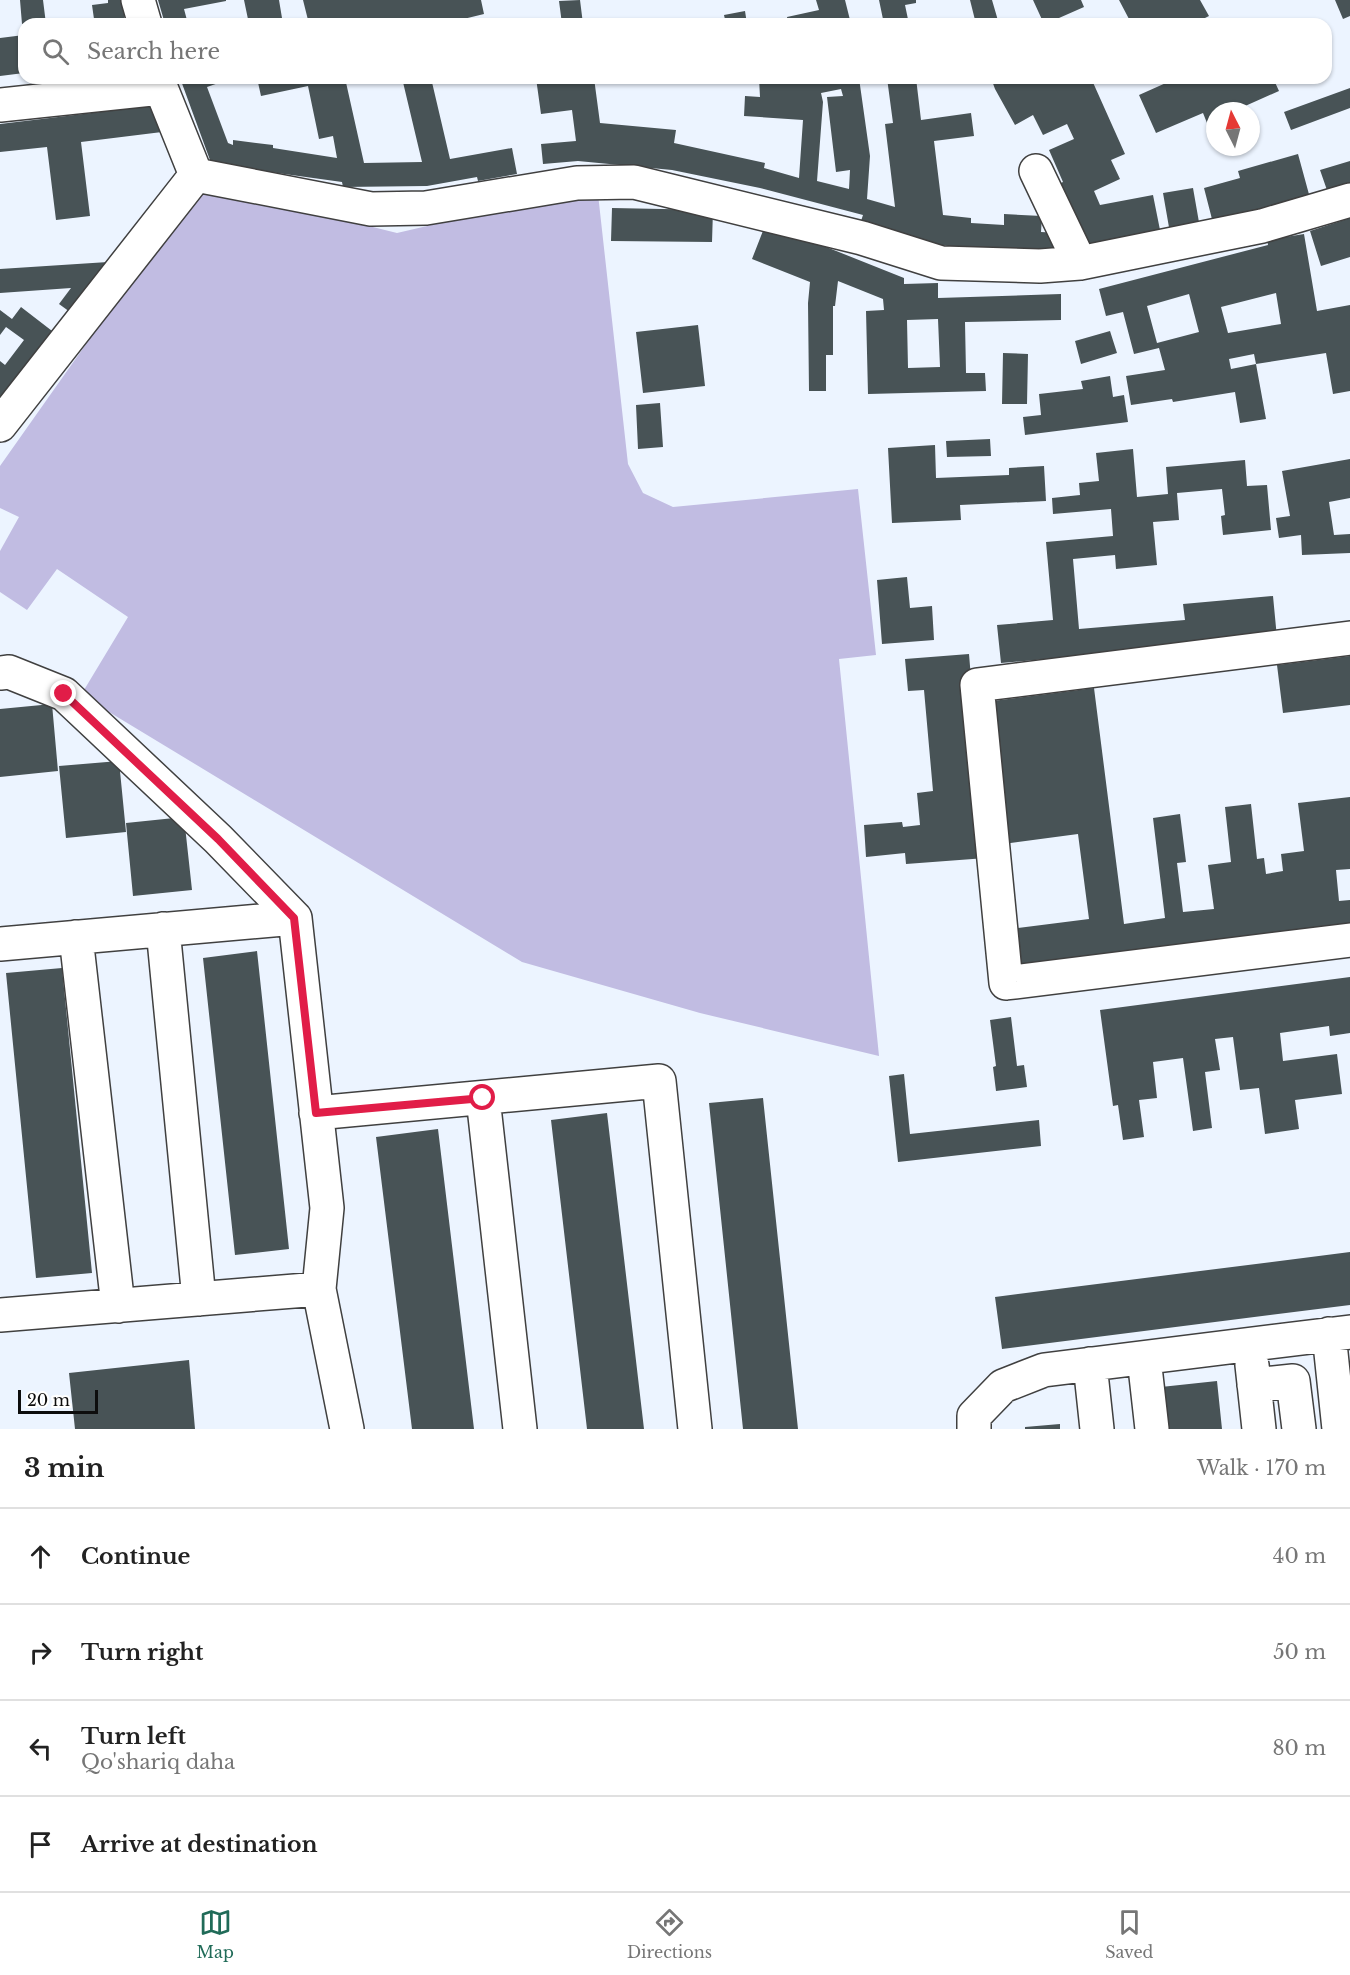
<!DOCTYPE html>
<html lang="en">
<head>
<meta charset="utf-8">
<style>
  body { margin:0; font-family:"Libre Baskerville",serif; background:#f2f2f2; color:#222 }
  .compass { position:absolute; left:1206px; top:102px; width:54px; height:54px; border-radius:50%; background:#fff; box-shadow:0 2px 4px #0004; rotate:354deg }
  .scale { position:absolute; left:18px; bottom:15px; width:80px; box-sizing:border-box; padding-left:6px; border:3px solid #0d0d0d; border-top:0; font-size:16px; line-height:21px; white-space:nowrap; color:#0d0d0d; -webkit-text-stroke:4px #fff; paint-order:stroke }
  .stop { position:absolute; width:18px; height:18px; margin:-14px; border:4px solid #e11d48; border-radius:50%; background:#fff }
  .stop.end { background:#e11d48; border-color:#fff; box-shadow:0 2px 6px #0008 }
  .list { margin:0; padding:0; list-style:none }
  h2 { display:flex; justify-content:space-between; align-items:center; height:78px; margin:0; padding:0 24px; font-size:26px }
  h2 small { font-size:20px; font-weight:400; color:#767676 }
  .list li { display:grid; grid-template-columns:39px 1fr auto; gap:18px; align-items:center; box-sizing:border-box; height:96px; padding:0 24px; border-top:2px solid #e0e0e0 }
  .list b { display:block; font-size:22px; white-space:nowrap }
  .list p { margin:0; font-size:20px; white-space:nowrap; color:#767676 }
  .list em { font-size:20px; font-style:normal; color:#767676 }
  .icon { flex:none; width:33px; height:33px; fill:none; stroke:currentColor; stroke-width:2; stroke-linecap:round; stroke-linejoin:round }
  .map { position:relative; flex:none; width:1350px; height:1429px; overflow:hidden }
  .search { position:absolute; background:#fff; box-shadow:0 2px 4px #0004; left:18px; right:18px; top:18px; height:66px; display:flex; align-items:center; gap:15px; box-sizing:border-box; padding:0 21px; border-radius:18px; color:#767676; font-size:22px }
  .sheet { height:462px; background:#fff }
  nav { display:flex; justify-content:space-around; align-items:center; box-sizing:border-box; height:84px; border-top:2px solid #e0e0e0; background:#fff; font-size:16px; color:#767676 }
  nav a { display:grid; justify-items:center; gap:3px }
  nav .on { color:#206b58 }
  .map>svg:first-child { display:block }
</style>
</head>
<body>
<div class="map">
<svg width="1350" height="1429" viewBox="0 0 1350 1429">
  <rect width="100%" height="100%" fill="#ecf4ff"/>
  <path fill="#c1bce2" d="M 199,184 L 397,233 L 522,204 L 598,194 L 628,464 L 643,493 L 673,507 L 858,489 L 876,655 L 839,659 L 879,1056 L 700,1013 L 522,962 L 81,695 L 128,617 L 57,569 L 27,610 L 0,592 L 0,551 L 19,517 L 0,508 L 0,466 Z"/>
  <path fill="#485356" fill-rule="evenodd" d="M 20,0 L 43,0 L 46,24 L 22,24 Z
    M 108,0 L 123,0 L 125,24 L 67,24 L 94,19 L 92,5 L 108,3 Z
    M 158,0 L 226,0 L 226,1 L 184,9 L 188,24 L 165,24 Z
    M 244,0 L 279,0 L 283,24 L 249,24 Z
    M 303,0 L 481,0 L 484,14 L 443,24 L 309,24 Z
    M 580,0 L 583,24 L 562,24 L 559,1 Z
    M 816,0 L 845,0 L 851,24 L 788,24 L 787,17 L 819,10 Z
    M 879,0 L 916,0 L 916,3 L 905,5 L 909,24 L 884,24 Z
    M 970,0 L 992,0 L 999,24 L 976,24 Z
    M 1033,0 L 1081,0 L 1084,7 L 1059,18 L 1062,24 L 1044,24 Z
    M 1119,0 L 1200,0 L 1209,16 L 1193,24 L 1119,24 L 1129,19 Z
    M 1335,0 L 1350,0 L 1350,16 L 1343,19 Z
    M 745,11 L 747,24 L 726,24 L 724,15 Z
    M 24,35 L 24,73 L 0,76 L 0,38 Z
    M 180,78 L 233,78 L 207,87 L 228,143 L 233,145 L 233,140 L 273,145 L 273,148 L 337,158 L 333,136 L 319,139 L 308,86 L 261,96 L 257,78 L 345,78 L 364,163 L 422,162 L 402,78 L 431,78 L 450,159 L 512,148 L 517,174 L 478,181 L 477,177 L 427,186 L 343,187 L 342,182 L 270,172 L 270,178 L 230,169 L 210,160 Z
    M 536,78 L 594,78 L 600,123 L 676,130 L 674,143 L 765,163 L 764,168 L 799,178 L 803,120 L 744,116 L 745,96 L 760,97 L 759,78 L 859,78 L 870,156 L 867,199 L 895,207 L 885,124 L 893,123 L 887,78 L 916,78 L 921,120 L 971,113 L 974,136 L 934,141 L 943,215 L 971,218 L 971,223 L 1004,225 L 1004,214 L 1042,216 L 1041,232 L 1060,233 L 1060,251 L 948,246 L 917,241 L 860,224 L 863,215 L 760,188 L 672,170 L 578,161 L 543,164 L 541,144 L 576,141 L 572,110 L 541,114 ZM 841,89 L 843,96 L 827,97 L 836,172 L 850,170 L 849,189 L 817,181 L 823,102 L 821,93 Z
    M 991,78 L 1014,78 L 1015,83 L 1025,78 L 1091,78 L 1125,154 L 1111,160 L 1120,179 L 1094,191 L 1100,205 L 1153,195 L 1161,235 L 1085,249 L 1056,185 L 1063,182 L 1049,150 L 1074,139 L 1067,124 L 1043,135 L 1033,115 L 1015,125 L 995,89 Z
    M 1177,78 L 1273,78 L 1279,91 L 1234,111 L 1215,111 L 1215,119 L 1207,123 L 1203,113 L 1156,133 L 1139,95 Z
    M 1350,88 L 1350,108 L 1291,130 L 1284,112 Z
    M 158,105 L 162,132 L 81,142 L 90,216 L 56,220 L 47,147 L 0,152 L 0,124 Z
    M 1298,154 L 1310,198 L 1213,223 L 1204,188 L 1240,178 L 1238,171 Z
    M 1350,161 L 1350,187 L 1328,193 L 1320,170 Z
    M 1193,188 L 1200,228 L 1170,233 L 1163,193 Z
    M 612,208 L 713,210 L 712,242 L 611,241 Z
    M 1350,218 L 1350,257 L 1321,266 L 1310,231 Z
    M 766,223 L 904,278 L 904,284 L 938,283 L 938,298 L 1061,294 L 1061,320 L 965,322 L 966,373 L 985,373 L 986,391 L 868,394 L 866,311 L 884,310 L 883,299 L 838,281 L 835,306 L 833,306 L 833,355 L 826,355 L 826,391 L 809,391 L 808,303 L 810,282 L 752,259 ZM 938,319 L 940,367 L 908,368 L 907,320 Z
    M 1304,234 L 1317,311 L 1350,305 L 1350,391 L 1333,394 L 1326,353 L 1256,364 L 1254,354 L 1229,359 L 1231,369 L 1256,364 L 1266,419 L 1240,423 L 1235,392 L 1173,402 L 1172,399 L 1131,405 L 1126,376 L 1165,370 L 1159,348 L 1134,354 L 1123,312 L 1106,316 L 1099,289 L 1268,245 L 1267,240 ZM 1276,293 L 1281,324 L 1228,333 L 1221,307 ZM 1189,294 L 1199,332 L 1157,343 L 1147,306 Z
    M 108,262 L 70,312 L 59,304 L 71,288 L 0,293 L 0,269 Z
    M 21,307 L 56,334 L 0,407 L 0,361 L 5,365 L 24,340 L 6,327 L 0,335 L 0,310 L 12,319 Z
    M 698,325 L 705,386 L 643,393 L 636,332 Z
    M 1110,331 L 1117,353 L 1081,364 L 1075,341 Z
    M 1003,353 L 1028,354 L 1027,404 L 1002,404 Z
    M 1110,376 L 1113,397 L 1124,395 L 1128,422 L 1025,435 L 1023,417 L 1041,415 L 1039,394 L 1083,389 L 1081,381 Z
    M 660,403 L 663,447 L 638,449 L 636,405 Z
    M 990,439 L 991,456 L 947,457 L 946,441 Z
    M 935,445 L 936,478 L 1009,475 L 1009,468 L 1044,466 L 1046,501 L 960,505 L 961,520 L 892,523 L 888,448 Z
    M 1133,449 L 1137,497 L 1168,494 L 1166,467 L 1245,460 L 1247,486 L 1267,485 L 1271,530 L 1223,535 L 1221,516 L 1225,515 L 1222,489 L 1177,493 L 1179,520 L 1153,522 L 1157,565 L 1116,569 L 1115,555 L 1073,559 L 1079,629 L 1185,620 L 1183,604 L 1273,596 L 1277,638 L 1001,663 L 997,625 L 1053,620 L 1046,542 L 1113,536 L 1111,509 L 1053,514 L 1052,498 L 1080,495 L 1079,483 L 1099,481 L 1096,453 Z
    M 1350,459 L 1350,498 L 1329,502 L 1334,535 L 1350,534 L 1350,553 L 1302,555 L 1301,535 L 1279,538 L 1276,518 L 1290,516 L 1282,471 Z
    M 907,577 L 910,608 L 932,606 L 934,640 L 882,644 L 877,580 Z
    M 969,654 L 986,858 L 906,864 L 905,853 L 866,857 L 864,825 L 902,822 L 903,827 L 920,825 L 917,793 L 933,791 L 924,690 L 908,691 L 905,659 Z
    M 1350,656 L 1350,705 L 1283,713 L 1277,665 Z
    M 1094,688 L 1124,924 L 1165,918 L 1153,818 L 1180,814 L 1186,862 L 1177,863 L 1183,912 L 1214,909 L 1208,865 L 1231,862 L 1225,807 L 1251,804 L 1257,859 L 1264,858 L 1266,874 L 1283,871 L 1281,854 L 1304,851 L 1298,803 L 1350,797 L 1350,869 L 1336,870 L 1339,901 L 1350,900 L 1350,925 L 1016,967 L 1011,929 L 1089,919 L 1078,834 L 1003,844 L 985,702 Z
    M 52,704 L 58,771 L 0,777 L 0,709 Z
    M 119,761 L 126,832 L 66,838 L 59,766 Z
    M 184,817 L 192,890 L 133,896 L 126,823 Z
    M 257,951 L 289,1249 L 235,1255 L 203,958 Z
    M 62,968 L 92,1273 L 36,1278 L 6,973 Z
    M 1350,977 L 1350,1033 L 1330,1036 L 1329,1026 L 1280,1033 L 1283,1061 L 1337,1054 L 1342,1094 L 1295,1100 L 1299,1129 L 1265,1134 L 1259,1088 L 1240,1090 L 1233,1037 L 1215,1039 L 1220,1070 L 1205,1072 L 1212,1128 L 1193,1131 L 1183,1058 L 1153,1062 L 1157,1098 L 1139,1100 L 1144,1137 L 1123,1140 L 1118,1105 L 1113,1106 L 1100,1010 Z
    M 1011,1017 L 1017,1066 L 1024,1065 L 1027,1087 L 996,1091 L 993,1067 L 996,1066 L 990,1020 Z
    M 904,1074 L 910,1134 L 1039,1120 L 1041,1146 L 898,1162 L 889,1076 Z
    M 763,1098 L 798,1429 L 743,1429 L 709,1103 Z
    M 607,1113 L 644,1429 L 587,1429 L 551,1120 Z
    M 438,1129 L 474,1429 L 412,1429 L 376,1137 Z
    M 1350,1252 L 1350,1305 L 1002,1349 L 995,1297 Z
    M 189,1360 L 195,1429 L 75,1429 L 69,1373 Z
    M 1217,1381 L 1222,1429 L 1166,1429 L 1161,1387 Z
    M 1060,1424 L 1060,1429 L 1025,1429 L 1025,1427 Z"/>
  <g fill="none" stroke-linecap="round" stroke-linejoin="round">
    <g stroke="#404040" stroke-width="36">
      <path id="minor" d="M 138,0 L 145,24
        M 0,105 L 161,88 L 196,175
        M 1036,171 L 1080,263
        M 0,425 L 196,175 L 371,209 L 426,208 L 577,183 L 634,182 L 862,238 L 941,263 L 1040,266 L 1080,263 L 1262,226 L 1350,200
        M 1350,638 L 977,685 L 1006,983 L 1350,940
        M 0,673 L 9,672 L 64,694 L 218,839 L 295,918
        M 163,929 L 199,1299
        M 76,937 L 118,1306
        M 0,944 L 295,918 L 327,1208 L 319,1289
        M 483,1098 L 520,1429
        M 316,1113 L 659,1081 L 695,1429
        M 0,1315 L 319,1289 L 347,1429
        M 1329,1334 L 1339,1429
        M 1144,1358 L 1152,1429
        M 1090,1364 L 1097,1429
        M 1252,1365 L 1259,1429
        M 1254,1385 L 1293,1381 L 1299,1429
        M 974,1429 L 974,1416 L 1003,1386 L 1044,1370 L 1350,1332"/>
    </g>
    <use href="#minor" stroke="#fff" stroke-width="33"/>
  </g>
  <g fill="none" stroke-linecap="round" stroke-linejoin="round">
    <path stroke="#e11d48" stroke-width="8" d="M 64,694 L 218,839 L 294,918 L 316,1113 L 483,1098"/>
  </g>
</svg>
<svg class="compass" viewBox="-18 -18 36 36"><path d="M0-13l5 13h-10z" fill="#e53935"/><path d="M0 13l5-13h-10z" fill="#767676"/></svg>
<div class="scale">20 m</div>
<div class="stop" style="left:483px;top:1098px"></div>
<div class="stop end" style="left:64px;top:694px"></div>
<div class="search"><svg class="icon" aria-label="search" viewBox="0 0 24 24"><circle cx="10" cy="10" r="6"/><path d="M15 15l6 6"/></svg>Search here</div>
</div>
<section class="sheet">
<h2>3 min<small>Walk · 170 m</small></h2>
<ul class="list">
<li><svg class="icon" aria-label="ahead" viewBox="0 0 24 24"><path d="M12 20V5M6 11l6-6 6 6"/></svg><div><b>Continue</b></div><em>40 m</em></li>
<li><svg class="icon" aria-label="right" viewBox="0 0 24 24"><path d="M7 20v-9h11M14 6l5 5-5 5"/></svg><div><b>Turn right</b></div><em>50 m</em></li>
<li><svg class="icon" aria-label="left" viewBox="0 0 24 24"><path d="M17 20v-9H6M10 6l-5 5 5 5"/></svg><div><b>Turn left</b><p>Qo'shariq daha</p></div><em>80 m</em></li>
<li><svg class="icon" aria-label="arrive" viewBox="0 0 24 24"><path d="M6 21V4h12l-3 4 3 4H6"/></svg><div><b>Arrive at destination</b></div></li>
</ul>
</section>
<nav>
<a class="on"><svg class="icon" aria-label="map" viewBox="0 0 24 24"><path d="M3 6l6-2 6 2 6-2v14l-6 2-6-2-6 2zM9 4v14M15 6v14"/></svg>Map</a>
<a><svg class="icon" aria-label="directions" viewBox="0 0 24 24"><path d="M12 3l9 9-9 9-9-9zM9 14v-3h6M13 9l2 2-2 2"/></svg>Directions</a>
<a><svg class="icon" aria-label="saved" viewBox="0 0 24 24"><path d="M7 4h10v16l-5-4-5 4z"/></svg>Saved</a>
</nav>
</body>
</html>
